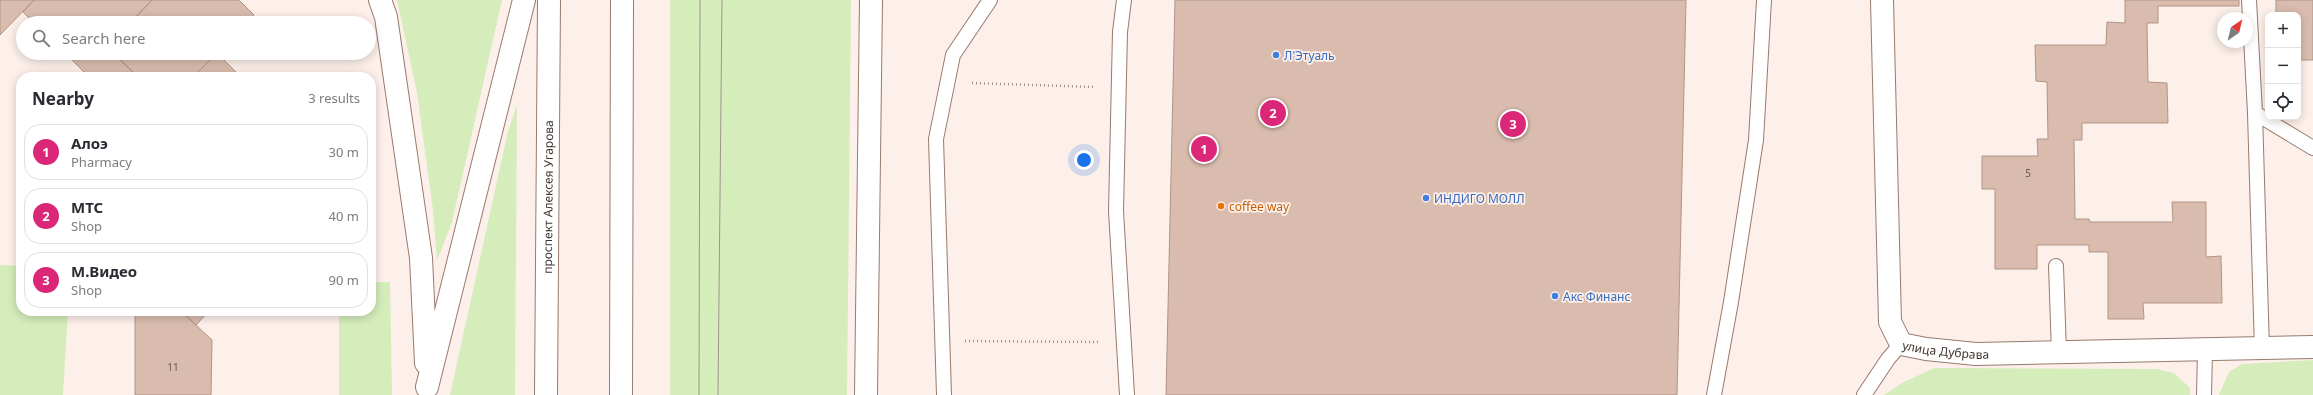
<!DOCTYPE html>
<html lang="en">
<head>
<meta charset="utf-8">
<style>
  body { margin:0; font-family:"Noto Sans",sans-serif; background:#f7f7f7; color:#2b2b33 }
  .controls { position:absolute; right:12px; top:12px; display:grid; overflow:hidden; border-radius:8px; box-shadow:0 2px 10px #0003 }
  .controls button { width:36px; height:36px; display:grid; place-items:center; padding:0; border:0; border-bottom:1px solid #e1e1e2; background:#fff; color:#2b2b33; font:20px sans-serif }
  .compass { position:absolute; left:2217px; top:12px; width:36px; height:36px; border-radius:50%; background:#fff; box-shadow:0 2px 10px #0003; rotate:35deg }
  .you { position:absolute; left:1084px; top:160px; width:14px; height:14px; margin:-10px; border:3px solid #fff; border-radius:50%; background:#1a73e8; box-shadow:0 0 0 6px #1a73e833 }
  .badge { display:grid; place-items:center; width:26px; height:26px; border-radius:50%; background:#db2777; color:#fff; font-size:13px; font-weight:700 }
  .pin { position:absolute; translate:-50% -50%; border:2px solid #fff; box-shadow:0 1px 4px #0006 }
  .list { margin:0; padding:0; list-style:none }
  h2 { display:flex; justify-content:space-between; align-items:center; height:52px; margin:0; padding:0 16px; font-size:17px }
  h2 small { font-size:13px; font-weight:400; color:#7c7c81 }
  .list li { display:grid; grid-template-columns:26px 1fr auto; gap:12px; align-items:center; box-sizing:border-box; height:56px; margin:0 8px 8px; padding:0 8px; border:1px solid #e1e1e2; border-radius:16px }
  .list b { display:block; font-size:15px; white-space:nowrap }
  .list p { margin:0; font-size:13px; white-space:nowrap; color:#7c7c81 }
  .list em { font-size:13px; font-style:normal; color:#7c7c81 }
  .icon { flex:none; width:22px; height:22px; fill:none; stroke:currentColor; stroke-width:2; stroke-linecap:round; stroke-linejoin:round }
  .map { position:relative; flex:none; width:2313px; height:395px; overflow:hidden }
  .search { position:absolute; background:#fff; box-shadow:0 2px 10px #0003; left:16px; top:16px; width:360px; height:44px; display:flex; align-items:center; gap:10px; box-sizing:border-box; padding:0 14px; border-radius:22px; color:#7c7c81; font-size:15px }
  .panel { position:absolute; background:#fff; box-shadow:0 2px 10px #0003; left:16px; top:72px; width:360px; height:244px; border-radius:16px }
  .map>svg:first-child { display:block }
</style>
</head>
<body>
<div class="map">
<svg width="2313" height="395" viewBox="0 0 2313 395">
  <rect width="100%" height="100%" fill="#fdf0ea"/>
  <path fill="#d4edbb" d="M 397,0 L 502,0 L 452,222 L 437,261 L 433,210 L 417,93 Z
    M 670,0 L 851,0 L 847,395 L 670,395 Z
    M 517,105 L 515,395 L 450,395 L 508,131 Z
    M 0,265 L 21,266 L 21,311 L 68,311 L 63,395 L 0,395 Z
    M 371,282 L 390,282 L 392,395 L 339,395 L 339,311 L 371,311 Z
    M 2313,360 L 2313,395 L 2219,395 L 2229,372 L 2242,364 Z
    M 1934,368 L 2157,369 L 2174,373 L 2190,388 L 2190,395 L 1884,395 L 1902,383 Z"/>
  <path fill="#d9bcad" stroke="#b09486" d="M 0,0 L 34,0 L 0,35 Z
    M 34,0 L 152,0 L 130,23 L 34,23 L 23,12 Z
    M 152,0 L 239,0 L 254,15 L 246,23 L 130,23 Z
    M 1175,0 L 1686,0 L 1677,395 L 1166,395 Z
    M 2125,0 L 2239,0 L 2239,6 L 2158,6 L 2158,23 L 2147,23 L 2148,82 L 2167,83 L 2168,123 L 2082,123 L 2082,140 L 2074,140 L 2075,219 L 2089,219 L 2090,222 L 2173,222 L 2172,202 L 2206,202 L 2206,257 L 2221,256 L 2222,303 L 2143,303 L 2144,319 L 2108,319 L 2108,252 L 2089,252 L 2089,245 L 2037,245 L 2037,269 L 1995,269 L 1995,189 L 1982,189 L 1982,156 L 2038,156 L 2037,139 L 2048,139 L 2047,82 L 2036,81 L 2035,45 L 2106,45 L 2107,22 L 2125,23 Z
    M 2276,0 L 2313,0 L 2313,60 L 2298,60 L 2298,15 L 2276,15 Z
    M 65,53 L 113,53 L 138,77 L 89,77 Z
    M 113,53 L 217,53 L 193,77 L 138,77 Z
    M 217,53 L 241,77 L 193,77 Z
    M 135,311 L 181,311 L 212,340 L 211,395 L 135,395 Z
    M 181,311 L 209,311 L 196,325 Z"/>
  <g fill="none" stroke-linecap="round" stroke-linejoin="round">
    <g stroke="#967b6e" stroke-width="16">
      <path id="service" d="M 1124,0 L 1120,32 L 1116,211 L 1127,395
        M 2249,0 L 2255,113 L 2262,350
        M 2255,113 L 2313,148
        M 2056,266 L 2059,353
        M 944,395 L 936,139 L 953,55 L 990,0
        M 1714,395 L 1731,302 L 1756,140 L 1764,0
        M 1864,395 L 1888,359 L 1901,344
        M 2204,395 L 2205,351"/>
    </g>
    <g stroke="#967b6e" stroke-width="24">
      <g id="minor">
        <path id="s1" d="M 1882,0 L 1890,322 L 1901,344 L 1926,349 L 1976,354 L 2313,347"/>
        <path d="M 866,395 L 871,0"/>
      </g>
    </g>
    <g stroke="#967b6e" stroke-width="24">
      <path id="secondary" d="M 380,0 L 386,17 L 421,258 L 426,363
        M 427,387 L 524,0"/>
    </g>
    <g stroke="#967b6e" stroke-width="24">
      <g id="primary">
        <path id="s2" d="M 546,395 L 549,0"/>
        <path d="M 621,395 L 622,0"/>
      </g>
    </g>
    <path stroke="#9b8f89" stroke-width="2.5" stroke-dasharray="1 3" stroke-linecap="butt" d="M 972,83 L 1095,87
      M 965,341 L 1100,342"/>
    <use href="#service" stroke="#fff" stroke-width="14"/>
    <use href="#minor" stroke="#fff" stroke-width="22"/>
    <use href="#secondary" stroke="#fff" stroke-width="22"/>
    <use href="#primary" stroke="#fff" stroke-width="22"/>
    <path stroke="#a0938e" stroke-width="1" d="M 699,395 L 700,0
      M 718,395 L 722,0"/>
  </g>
  <g fill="#3f7fe0" stroke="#fdf0ea" stroke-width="1.5">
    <circle cx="1276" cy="55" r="4"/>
    <circle cx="1426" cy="198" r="4"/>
    <circle cx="1555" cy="296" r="4"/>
  </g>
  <circle fill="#e8710a" stroke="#fdf0ea" stroke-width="1.5" cx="1221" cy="206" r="4"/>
  <g text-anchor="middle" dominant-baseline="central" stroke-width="3.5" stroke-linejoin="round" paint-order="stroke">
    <g font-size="10" fill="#67574f">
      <text x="2028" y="173">5</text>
      <text x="173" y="367">11</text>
    </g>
    <g font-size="12" fill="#366cbe" stroke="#fdf0ea" text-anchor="start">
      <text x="1284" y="55">Л'Этуаль</text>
      <text x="1434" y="198">ИНДИГО МОЛЛ</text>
      <text x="1563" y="296">Акс Финанс</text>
    </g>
    <g font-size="12" fill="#413530" stroke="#fdf0ea">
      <text stroke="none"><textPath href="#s2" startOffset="198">проспект Алексея Угарова</textPath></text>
      <text stroke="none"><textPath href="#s1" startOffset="392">улица Дубрава</textPath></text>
    </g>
    <g font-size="12" fill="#c56008" stroke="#fdf0ea" text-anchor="start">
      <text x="1229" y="206">coffee way</text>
    </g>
  </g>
</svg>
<div class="controls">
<button>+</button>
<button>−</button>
<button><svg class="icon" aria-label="locate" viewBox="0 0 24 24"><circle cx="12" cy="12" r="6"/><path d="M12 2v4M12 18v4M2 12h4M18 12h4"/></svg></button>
</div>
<svg class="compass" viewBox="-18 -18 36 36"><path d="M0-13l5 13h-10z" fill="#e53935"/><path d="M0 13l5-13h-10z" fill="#7c7c81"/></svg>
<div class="you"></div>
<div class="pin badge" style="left:1204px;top:149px">1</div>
<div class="pin badge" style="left:1273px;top:113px">2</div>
<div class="pin badge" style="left:1513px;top:124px">3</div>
<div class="search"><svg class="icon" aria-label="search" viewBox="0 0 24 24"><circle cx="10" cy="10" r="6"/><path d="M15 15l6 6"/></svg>Search here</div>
<section class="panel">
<h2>Nearby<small>3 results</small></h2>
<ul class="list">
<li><span class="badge">1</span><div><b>Алоэ</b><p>Pharmacy</p></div><em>30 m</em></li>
<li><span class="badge">2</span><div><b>МТС</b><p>Shop</p></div><em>40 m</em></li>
<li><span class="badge">3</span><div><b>М.Видео</b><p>Shop</p></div><em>90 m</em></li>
</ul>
</section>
</div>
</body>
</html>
